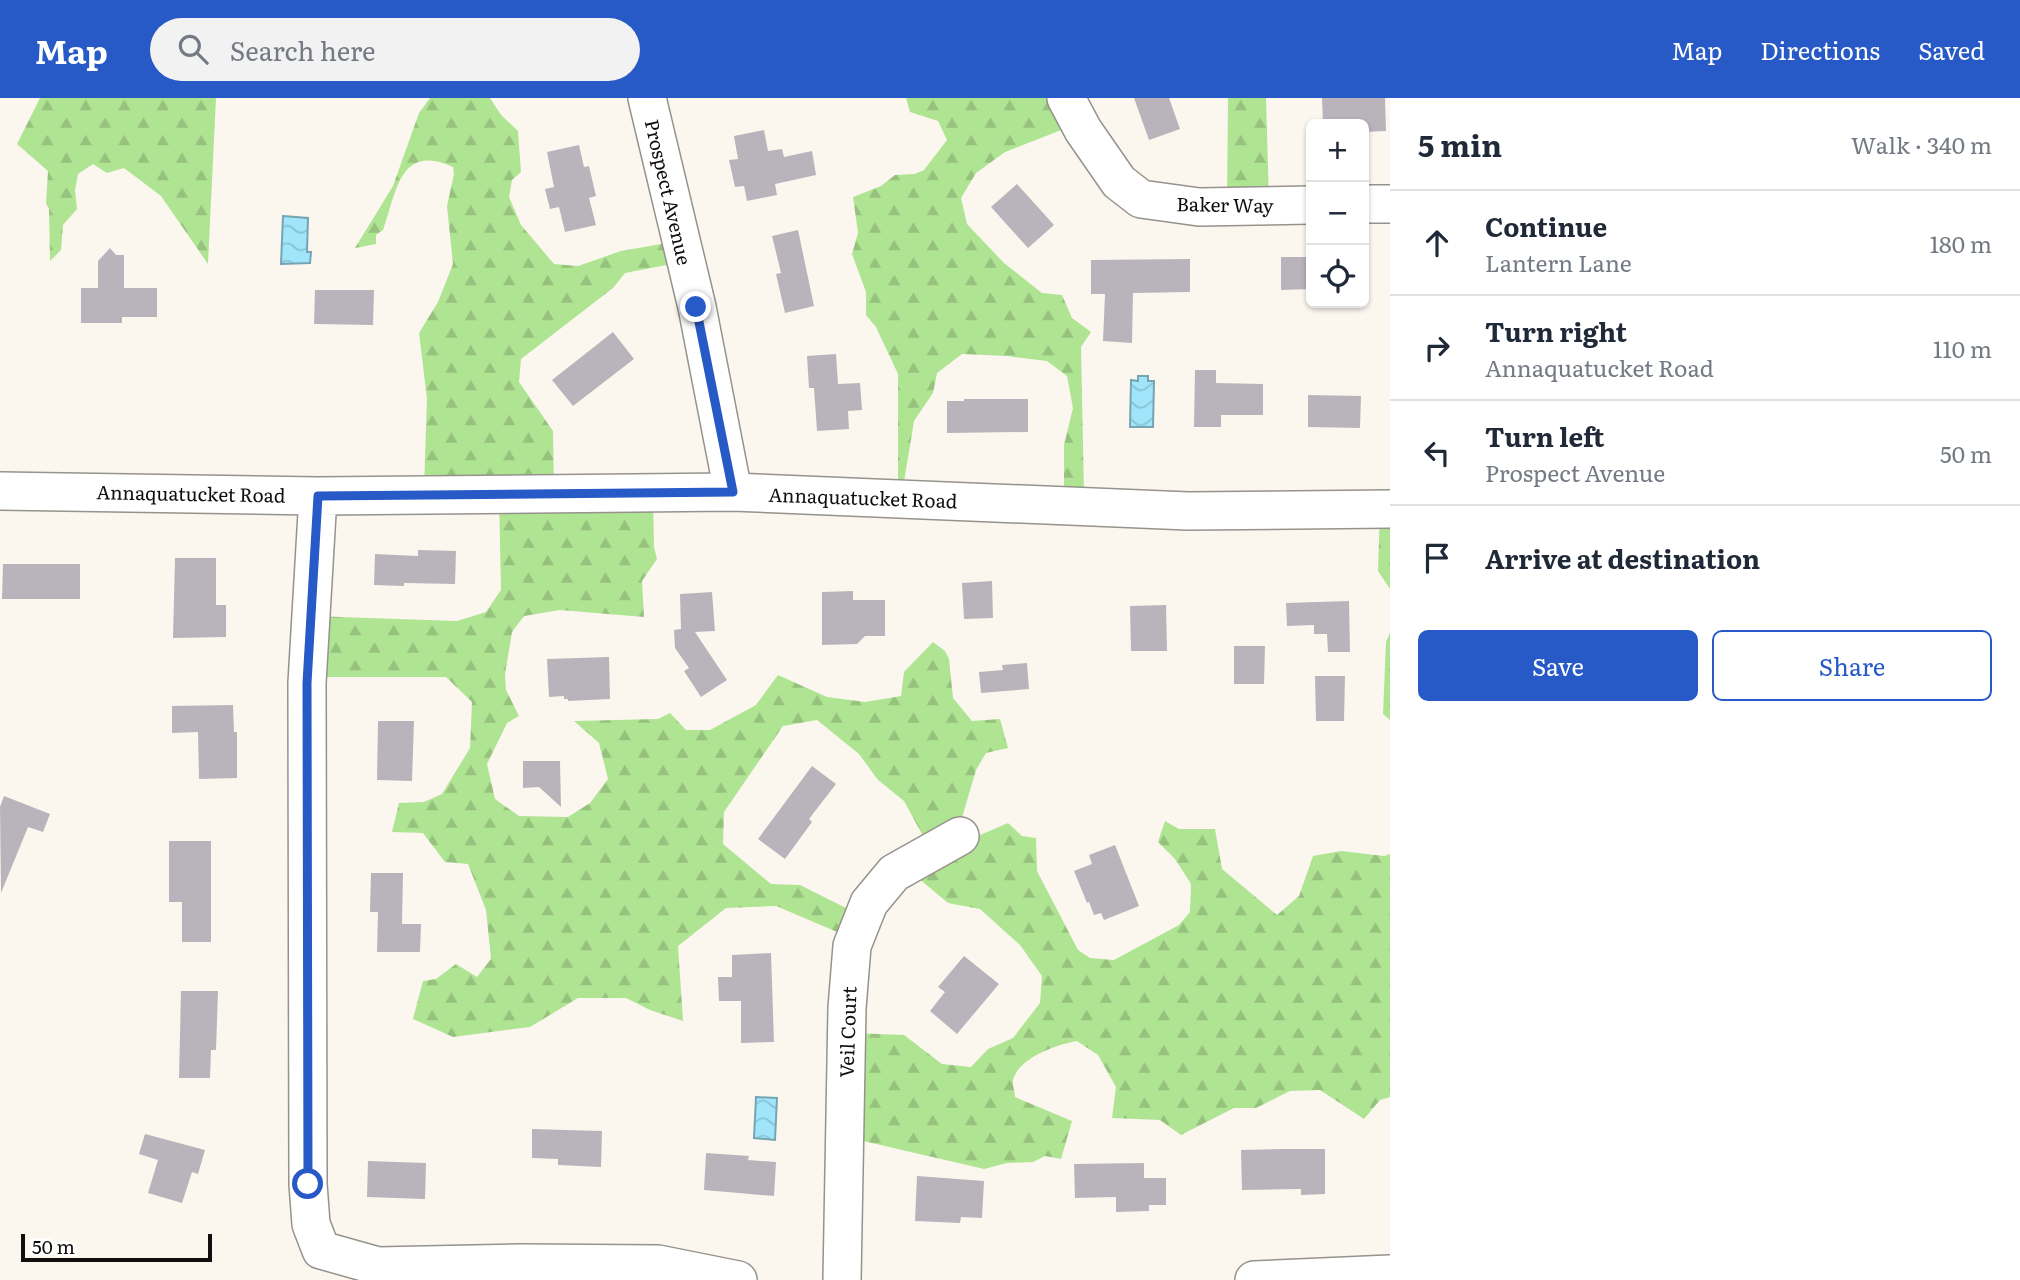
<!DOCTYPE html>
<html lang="en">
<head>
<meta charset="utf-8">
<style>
  body { margin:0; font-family:Literata,serif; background:#f2f2f3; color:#1f2937 }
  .controls { position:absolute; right:21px; top:21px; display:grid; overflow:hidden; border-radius:10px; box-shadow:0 2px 5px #0004 }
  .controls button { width:63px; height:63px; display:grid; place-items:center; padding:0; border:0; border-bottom:2px solid #e0e1e3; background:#fff; color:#1f2937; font:35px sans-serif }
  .scale { position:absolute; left:21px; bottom:18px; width:191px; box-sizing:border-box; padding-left:7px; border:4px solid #110f0d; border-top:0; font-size:19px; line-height:24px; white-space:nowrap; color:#110f0d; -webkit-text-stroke:5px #fff; paint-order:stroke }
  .stop { position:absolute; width:21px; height:21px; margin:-16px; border:5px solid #275ac7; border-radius:50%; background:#fff }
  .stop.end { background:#275ac7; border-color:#fff; box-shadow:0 2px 7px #0008 }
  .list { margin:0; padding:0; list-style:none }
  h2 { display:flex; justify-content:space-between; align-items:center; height:91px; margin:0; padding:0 28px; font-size:30px }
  h2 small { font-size:23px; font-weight:400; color:#747a83 }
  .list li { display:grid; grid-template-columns:46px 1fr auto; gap:21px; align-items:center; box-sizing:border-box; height:105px; padding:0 28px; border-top:2px solid #e0e1e3 }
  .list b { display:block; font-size:26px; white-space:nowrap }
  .list p { margin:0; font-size:23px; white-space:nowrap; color:#747a83 }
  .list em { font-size:23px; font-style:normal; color:#747a83 }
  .actions { display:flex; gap:14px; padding:21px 28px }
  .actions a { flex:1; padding:16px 0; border:2px solid #275ac7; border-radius:10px; text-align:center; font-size:24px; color:#275ac7 }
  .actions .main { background:#275ac7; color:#fff }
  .icon { flex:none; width:38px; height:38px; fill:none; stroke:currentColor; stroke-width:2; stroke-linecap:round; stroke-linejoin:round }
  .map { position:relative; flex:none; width:1390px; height:1182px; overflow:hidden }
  header { display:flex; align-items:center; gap:42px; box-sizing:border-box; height:98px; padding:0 35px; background:#275ac7; color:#fff }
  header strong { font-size:33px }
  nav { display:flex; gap:38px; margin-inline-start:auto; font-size:24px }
  .search { width:490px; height:63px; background:#f2f2f3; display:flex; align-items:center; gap:18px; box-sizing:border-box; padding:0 24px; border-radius:38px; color:#747a83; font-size:26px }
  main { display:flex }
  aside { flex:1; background:#fff }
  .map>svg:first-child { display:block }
</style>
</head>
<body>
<header>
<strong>Map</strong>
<div class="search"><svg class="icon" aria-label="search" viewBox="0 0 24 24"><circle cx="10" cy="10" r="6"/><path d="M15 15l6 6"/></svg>Search here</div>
<nav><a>Map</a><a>Directions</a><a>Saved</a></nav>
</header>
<main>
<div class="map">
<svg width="1390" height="1182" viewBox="0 0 1390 1182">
  <defs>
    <pattern id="forest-firs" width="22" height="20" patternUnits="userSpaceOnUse" patternTransform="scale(1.75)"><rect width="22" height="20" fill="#afe493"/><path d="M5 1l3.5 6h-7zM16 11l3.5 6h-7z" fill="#96c27e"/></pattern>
    <pattern id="water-waves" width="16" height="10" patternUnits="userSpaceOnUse" patternTransform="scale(1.75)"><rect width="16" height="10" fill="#a0e5fa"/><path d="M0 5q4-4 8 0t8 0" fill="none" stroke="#89c3d5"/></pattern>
  </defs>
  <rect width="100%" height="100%" fill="#fbf7ef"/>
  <path fill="url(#forest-firs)" d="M 40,0 L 216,0 L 208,166 L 161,98 L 124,70 L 107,75 L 93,66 L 78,76 L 75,92 L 77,111 L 63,127 L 61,152 L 50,163 L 49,110 L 46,106 L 48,73 L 17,46 Z
    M 430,0 L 490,0 L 501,17 L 518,33 L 521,74 L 512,82 L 509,99 L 521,127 L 554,166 L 578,168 L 621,153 L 673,144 L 682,164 L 625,175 L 613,190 L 521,261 L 519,284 L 553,333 L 554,391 L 653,398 L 654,449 L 657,461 L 642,483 L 644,519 L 560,512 L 524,518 L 512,534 L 505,576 L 506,592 L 519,618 L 507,625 L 487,666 L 495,701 L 519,718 L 568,719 L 590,705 L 608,681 L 599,645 L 574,623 L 658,621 L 670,615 L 686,632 L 710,632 L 756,607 L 778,577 L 827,599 L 865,604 L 901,598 L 904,574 L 933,544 L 945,553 L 949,561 L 953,600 L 972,623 L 1000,621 L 1008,650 L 986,655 L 976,672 L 957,737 L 966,743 L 1008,725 L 1022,738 L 1036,740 L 1037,773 L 1078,852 L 1090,860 L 1114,862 L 1179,827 L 1190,814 L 1191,786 L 1175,761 L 1158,744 L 1165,723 L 1179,731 L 1215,731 L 1222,771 L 1277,817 L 1299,798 L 1313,758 L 1341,753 L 1384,758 L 1390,756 L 1390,999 L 1380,1002 L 1364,1021 L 1320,992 L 1290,993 L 1256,1010 L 1234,1010 L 1181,1037 L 1160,1022 L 1112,1020 L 1116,989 L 1098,957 L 1077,943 C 1058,946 1018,960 1013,982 C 1012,987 1015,994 1015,999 L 1072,1023 L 1061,1061 L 1045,1058 L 1033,1064 L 1007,1065 L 984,1071 L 846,1039 L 852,935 L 904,937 L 942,966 L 971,969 L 988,951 L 1013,940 L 1040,905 L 1042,878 L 1020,847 L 980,811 L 948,805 L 905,769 L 930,751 L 904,703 L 878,682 L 859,656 L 817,622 L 783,628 L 724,714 L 723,746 L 771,786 L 800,787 L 858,816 L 849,839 L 776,808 L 726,810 L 678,848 L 683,923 L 650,912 L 626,900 L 578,900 L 530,929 L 453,939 L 413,921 L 423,883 L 436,881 L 456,866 L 477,879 L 491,861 L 486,812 L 468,766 L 445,764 L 423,735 L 392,734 L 399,705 L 424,704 L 442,696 L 470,650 L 472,604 L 446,579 L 313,579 L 311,518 L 457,523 L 486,514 L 501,492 L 499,395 L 424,391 L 427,301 L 419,235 L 438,204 L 453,166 L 447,108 L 454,76 L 453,69 C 400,45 397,92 383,132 L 376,137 L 376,146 L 355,150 L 393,88 L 419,15 Z
    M 906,0 L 1066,0 L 1079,25 L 1005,54 L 976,75 L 961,100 L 967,126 L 1004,165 L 1042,195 L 1062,197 L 1072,220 L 1091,234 L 1081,249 L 1084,397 L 1064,405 L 1064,347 L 1073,310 L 1067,278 L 1047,263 L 1007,258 L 962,256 L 937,275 L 933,295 L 914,323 L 902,396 L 898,398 L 898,276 L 876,229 L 866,217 L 866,194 L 852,156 L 858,135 L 853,99 L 881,88 L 895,77 L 915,76 L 924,72 L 947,42 L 938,23 L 910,14 Z
    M 1228,0 L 1266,0 L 1269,103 L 1227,105 Z
    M 1390,409 L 1390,491 L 1378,473 L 1380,412 Z
    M 1390,535 L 1390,622 L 1383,616 L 1386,544 Z"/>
  <path fill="url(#water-waves)" stroke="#75a5b3" stroke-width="2" d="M 283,118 L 308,120 L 307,154 L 311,154 L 310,165 L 281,166 Z
    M 1138,278 L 1148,278 L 1148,283 L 1154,283 L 1153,329 L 1130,329 L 1131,282 L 1138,283 Z
    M 756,999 L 777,1000 L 775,1042 L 754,1040 Z"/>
  <path fill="#b9b4bb" d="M 1134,0 L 1169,0 L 1180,31 L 1149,42 Z
    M 1322,0 L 1385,0 L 1386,33 L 1364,34 L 1364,26 L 1323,26 Z
    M 764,32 L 768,53 L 782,51 L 784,59 L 812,53 L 816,77 L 775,86 L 777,97 L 747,103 L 744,88 L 735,89 L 729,62 L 738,61 L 734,38 Z
    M 579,47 L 584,69 L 589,68 L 596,98 L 589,100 L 596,127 L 565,134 L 559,109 L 550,111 L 545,91 L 554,89 L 547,54 Z
    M 1017,86 L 1054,127 L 1028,150 L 991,109 Z
    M 798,132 L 814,208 L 785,215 L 776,176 L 781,175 L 772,138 Z
    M 110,150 L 116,157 L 124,157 L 124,190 L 157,190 L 157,219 L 122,219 L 122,225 L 81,225 L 81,190 L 98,190 L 98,163 Z
    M 1281,159 L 1311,159 L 1311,191 L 1281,192 Z
    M 1190,161 L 1190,194 L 1133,195 L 1132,245 L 1103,243 L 1105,196 L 1091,196 L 1091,162 Z
    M 315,192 L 374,192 L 373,227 L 314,226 Z
    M 613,234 L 634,261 L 573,308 L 552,282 Z
    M 836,256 L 838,286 L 860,285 L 862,312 L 848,313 L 849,331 L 817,333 L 814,290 L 809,290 L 807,258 Z
    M 1195,272 L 1216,272 L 1216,285 L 1263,286 L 1263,317 L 1221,317 L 1221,329 L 1194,329 Z
    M 1308,297 L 1361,298 L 1360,330 L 1308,329 Z
    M 964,301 L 1028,301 L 1028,334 L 947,335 L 947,303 L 964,303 Z
    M 418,452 L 456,453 L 455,486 L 404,485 L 404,488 L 374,487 L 375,456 L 418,458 Z
    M 175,460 L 216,460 L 216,507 L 226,507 L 226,539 L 173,540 Z
    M 3,466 L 80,466 L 80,501 L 2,501 Z
    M 992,483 L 993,520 L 964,521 L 962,485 Z
    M 853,493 L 853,502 L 885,502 L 885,538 L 865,538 L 857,546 L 822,547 L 822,494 Z
    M 712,494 L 715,533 L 695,534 L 727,582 L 701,599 L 684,573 L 689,570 L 675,550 L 674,532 L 681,531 L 680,496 Z
    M 1349,503 L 1350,554 L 1328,554 L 1327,536 L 1314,536 L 1314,527 L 1287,528 L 1286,505 Z
    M 1166,507 L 1167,553 L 1131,553 L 1130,508 Z
    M 1234,548 L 1265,548 L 1264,586 L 1234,586 Z
    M 609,559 L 610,601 L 568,603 L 568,601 L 564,601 L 564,598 L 549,599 L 547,561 Z
    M 1027,565 L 1029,591 L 981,595 L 979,574 L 1003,572 L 1002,567 Z
    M 1315,578 L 1345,578 L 1344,623 L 1316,623 Z
    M 233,607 L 234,634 L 237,634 L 237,680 L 199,681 L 198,634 L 172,635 L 172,608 Z
    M 378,623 L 414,623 L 412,683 L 377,682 Z
    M 523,663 L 560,663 L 561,709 L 539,689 L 523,690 Z
    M 812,668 L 836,686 L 809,721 L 812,724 L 785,761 L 758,741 Z
    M 4,698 L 50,716 L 43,734 L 28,729 L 1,795 L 0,709 Z
    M 169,743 L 211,743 L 211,844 L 182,844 L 182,804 L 169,804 Z
    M 1115,747 L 1139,808 L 1104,822 L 1101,815 L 1094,817 L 1089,804 L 1087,805 L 1074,773 L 1092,766 L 1089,757 Z
    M 371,775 L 403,775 L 402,826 L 421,826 L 420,854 L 377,854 L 378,814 L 370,814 Z
    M 771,855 L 774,944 L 741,945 L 741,903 L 719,903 L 718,879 L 732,879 L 732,857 Z
    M 964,858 L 999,886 L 957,936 L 930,913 L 945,894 L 938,889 Z
    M 181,893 L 218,893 L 216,952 L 211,952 L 210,980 L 179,980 Z
    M 532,1031 L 602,1033 L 601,1069 L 558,1067 L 558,1061 L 532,1060 Z
    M 145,1036 L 205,1052 L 198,1076 L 192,1074 L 182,1105 L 148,1095 L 158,1062 L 139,1056 Z
    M 1283,1051 L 1325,1051 L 1325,1096 L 1301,1097 L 1301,1091 L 1242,1092 L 1241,1052 Z
    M 706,1055 L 749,1058 L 748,1062 L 776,1064 L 774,1098 L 704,1092 Z
    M 368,1063 L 426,1065 L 425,1101 L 367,1099 Z
    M 1144,1065 L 1144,1080 L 1166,1080 L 1166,1107 L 1149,1107 L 1149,1113 L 1116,1114 L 1116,1099 L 1075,1100 L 1074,1066 Z
    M 917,1078 L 984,1083 L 982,1120 L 961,1119 L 960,1125 L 915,1123 Z"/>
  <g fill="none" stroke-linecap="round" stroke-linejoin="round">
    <g stroke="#96928c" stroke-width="40">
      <path id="minor" d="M 647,0 L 697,209 L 733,394
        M 1066,0 L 1083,32 L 1119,84 L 1141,101 L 1199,109 L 1311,107
        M 1364,106 L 1390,106
        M 0,393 L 318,398 L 733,394 L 1188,413 L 1390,411
        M 318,398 L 307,585 L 308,1086 L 311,1126 L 321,1152 L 378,1168 L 520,1165 L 658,1166 L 738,1182
        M 842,1182 L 847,910 L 852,848 L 869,805 L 894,775 L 960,738
        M 1254,1182 L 1390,1176"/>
    </g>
    <use href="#minor" stroke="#fff" stroke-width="37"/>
  </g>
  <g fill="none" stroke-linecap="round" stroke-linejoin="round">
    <path stroke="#275ac7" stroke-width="9" d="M 308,1086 L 307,585 L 318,398 L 733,394 L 696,209"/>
  </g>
  <g text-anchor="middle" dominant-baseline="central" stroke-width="7" stroke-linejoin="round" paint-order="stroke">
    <g font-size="19" fill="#110f0d" stroke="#fff">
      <text transform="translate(669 94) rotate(77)">Prospect Avenue</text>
      <text transform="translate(1225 106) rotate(1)">Baker Way</text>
      <text transform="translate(191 395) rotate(1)">Annaquatucket Road</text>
      <text transform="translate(863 399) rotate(2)">Annaquatucket Road</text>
      <text transform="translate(847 934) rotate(-88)">Veil Court</text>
    </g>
  </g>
</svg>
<div class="controls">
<button>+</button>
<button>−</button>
<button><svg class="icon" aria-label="locate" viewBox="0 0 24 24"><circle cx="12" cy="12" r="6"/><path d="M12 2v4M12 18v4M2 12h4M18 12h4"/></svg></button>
</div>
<div class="scale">50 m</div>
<div class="stop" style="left:308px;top:1086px"></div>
<div class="stop end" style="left:696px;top:209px"></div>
</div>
<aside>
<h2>5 min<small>Walk · 340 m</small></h2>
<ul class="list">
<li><svg class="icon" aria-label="ahead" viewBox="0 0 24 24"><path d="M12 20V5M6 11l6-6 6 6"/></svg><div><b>Continue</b><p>Lantern Lane</p></div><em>180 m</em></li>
<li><svg class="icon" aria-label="right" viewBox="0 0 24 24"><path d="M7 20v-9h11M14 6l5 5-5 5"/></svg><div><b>Turn right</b><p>Annaquatucket Road</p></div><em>110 m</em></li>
<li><svg class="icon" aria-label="left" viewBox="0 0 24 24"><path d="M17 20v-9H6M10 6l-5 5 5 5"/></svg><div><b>Turn left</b><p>Prospect Avenue</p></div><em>50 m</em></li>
<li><svg class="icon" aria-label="arrive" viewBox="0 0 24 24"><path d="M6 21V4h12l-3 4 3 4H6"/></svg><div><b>Arrive at destination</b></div></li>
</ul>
<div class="actions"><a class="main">Save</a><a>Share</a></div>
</aside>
</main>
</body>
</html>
